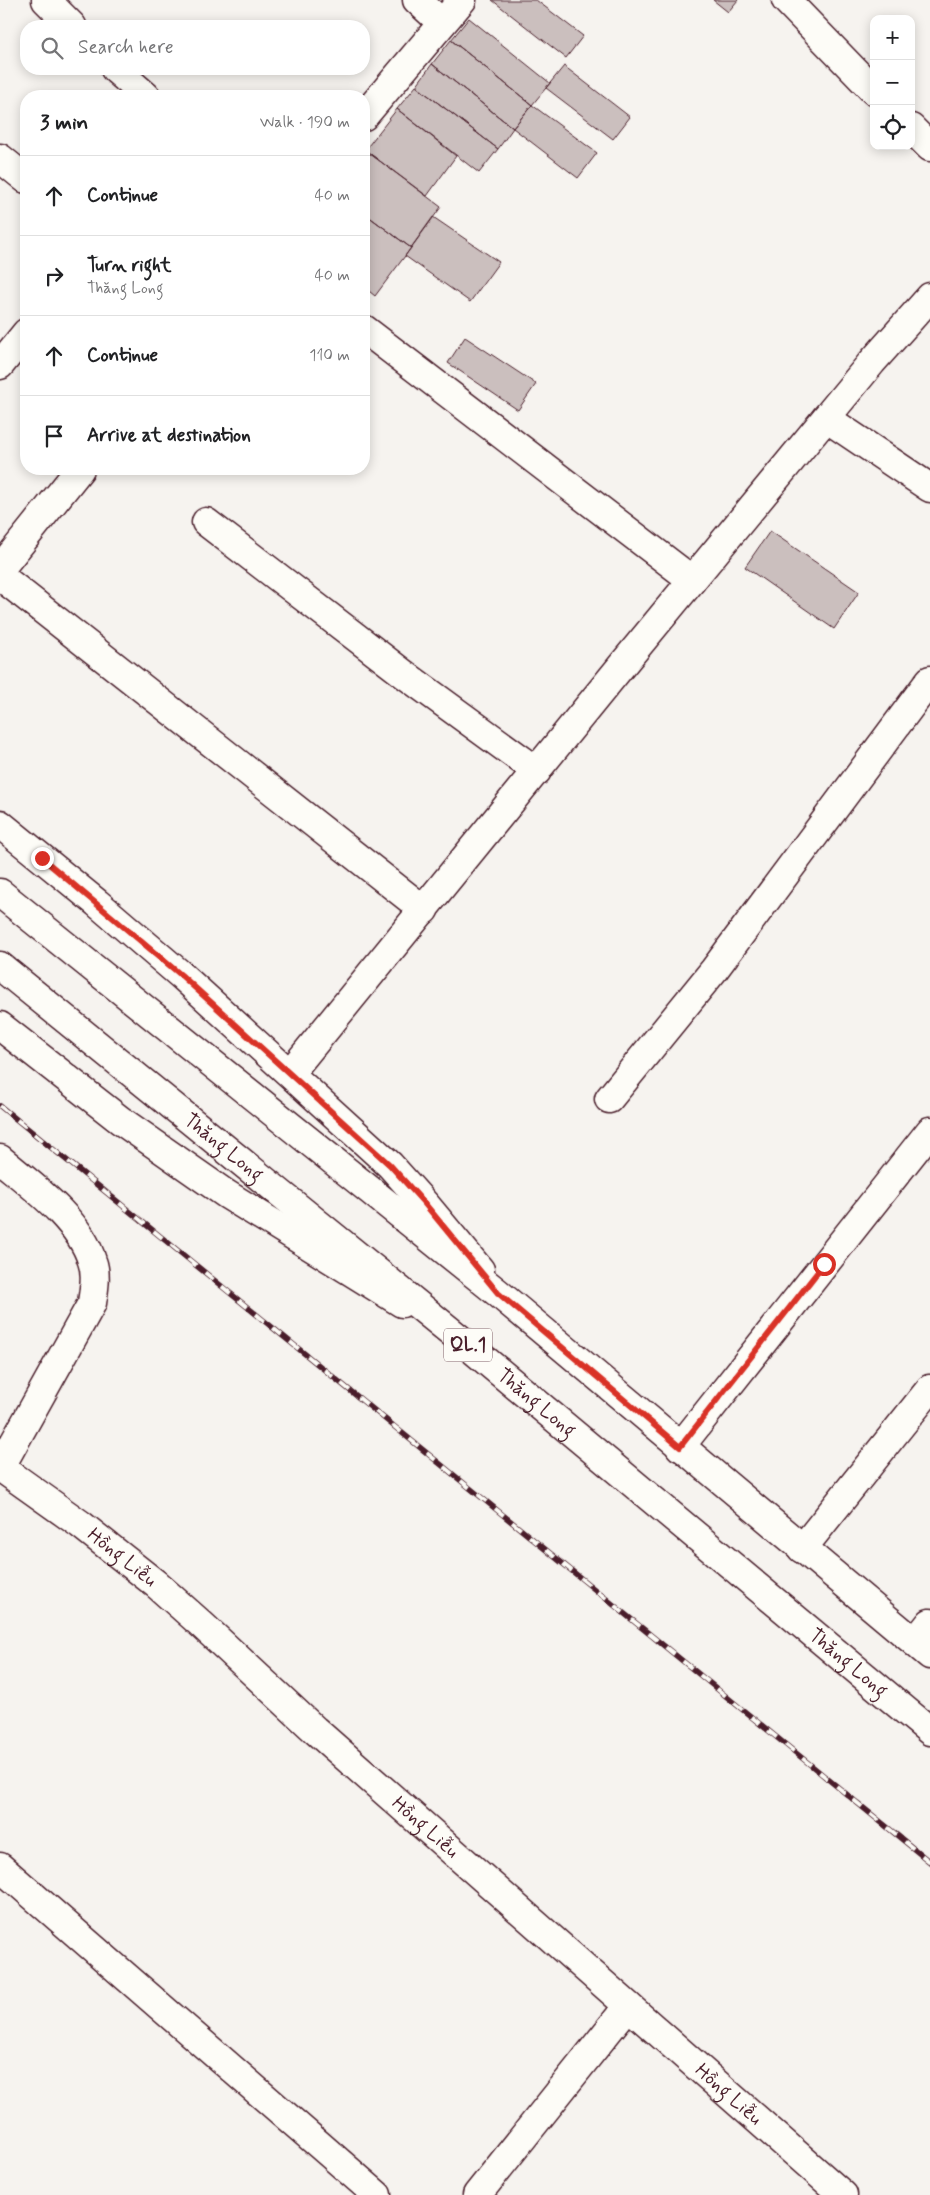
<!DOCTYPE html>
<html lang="en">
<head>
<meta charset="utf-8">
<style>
  body { margin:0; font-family:Mynerve,sans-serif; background:#f2f2f2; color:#202124 }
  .controls { position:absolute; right:15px; top:15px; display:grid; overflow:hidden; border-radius:10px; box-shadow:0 2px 12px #0003 }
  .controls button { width:45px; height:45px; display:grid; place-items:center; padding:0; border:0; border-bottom:1px solid #e0e0e0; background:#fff; color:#202124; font:25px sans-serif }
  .stop { position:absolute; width:15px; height:15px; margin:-11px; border:4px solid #d93025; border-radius:50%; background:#fff }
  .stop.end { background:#d93025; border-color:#fff; box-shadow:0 1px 5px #0008 }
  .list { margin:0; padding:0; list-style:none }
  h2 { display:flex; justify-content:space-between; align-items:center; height:65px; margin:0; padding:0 20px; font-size:21px }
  h2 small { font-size:16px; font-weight:400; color:#757577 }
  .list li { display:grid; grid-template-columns:32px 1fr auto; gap:15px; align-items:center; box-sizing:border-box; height:80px; padding:0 20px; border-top:1px solid #e0e0e0 }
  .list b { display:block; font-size:19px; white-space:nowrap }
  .list p { margin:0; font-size:16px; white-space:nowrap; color:#757577 }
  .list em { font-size:16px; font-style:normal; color:#757577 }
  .icon { flex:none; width:28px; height:28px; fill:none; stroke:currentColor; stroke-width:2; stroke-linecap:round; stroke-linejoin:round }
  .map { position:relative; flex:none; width:930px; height:2195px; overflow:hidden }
  .search { position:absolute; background:#fff; box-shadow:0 2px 12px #0003; left:20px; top:20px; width:350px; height:55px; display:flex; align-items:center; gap:12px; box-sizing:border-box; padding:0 18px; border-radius:20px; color:#757577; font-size:19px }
  .panel { position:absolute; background:#fff; box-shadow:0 2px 12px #0003; left:20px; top:90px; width:350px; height:385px; border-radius:20px }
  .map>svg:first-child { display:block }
</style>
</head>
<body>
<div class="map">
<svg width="930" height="2195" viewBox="0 0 930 2195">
  <rect width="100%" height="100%" fill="#f6f3ef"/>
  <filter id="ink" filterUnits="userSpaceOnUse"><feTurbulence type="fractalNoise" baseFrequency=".02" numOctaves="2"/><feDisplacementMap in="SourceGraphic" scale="10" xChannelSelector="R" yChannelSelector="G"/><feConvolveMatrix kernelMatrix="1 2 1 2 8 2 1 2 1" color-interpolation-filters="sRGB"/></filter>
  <g filter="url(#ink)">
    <path fill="#cbbfbe" stroke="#4a1f2b" d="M 492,0 L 536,0 L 583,36 L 566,58 Z
      M 713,0 L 738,0 L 728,12 Z
      M 469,18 L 550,83 L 532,105 L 451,40 Z
      M 451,40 L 532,105 L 513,128 L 432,64 Z
      M 432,64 L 513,128 L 498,149 L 416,86 Z
      M 564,66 L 630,117 L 613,139 L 546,88 Z
      M 416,86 L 498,149 L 479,173 L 397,109 Z
      M 532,105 L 597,153 L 578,178 L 513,128 Z
      M 397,109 L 456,156 L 427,196 L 365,150 Z
      M 365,150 L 441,207 L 411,248 L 364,213 Z
      M 364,213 L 411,248 L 375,296 L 364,287 Z
      M 433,217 L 499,262 L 470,302 L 405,256 Z
      M 465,337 L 536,384 L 518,410 L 448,363 Z
      M 770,531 L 859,592 L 834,629 L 745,567 Z"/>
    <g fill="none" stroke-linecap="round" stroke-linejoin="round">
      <g stroke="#4a1f2b" stroke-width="31">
        <g id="minor">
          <path d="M 46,0 L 72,26"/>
          <path d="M 417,0 L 442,23"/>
          <path d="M 786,0 L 874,91"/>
          <path d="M 115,69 L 146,96"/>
          <path d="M 364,116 L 462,0"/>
          <path d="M 911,128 L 930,147"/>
          <path d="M 0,158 L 26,179"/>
          <path d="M 364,329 L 692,580"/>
          <path d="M 0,365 L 26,333"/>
          <path d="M 826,418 L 930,488"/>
          <path d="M 206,522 L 404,674 L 537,771"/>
          <path d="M 0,569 L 80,469"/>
          <path d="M 0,576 L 424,910"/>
          <path d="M 0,824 L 97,903 L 181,975 L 390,1165 L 425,1204 L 480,1270"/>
          <path d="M 0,1026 L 120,1120 L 226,1194 L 402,1303"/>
          <path d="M 290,1073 L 623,664 L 872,362 L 930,297"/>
          <path d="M 609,1099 L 714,970 L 930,680"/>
          <path d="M 0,1159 C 31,1185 80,1220 92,1261 C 97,1274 94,1289 92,1303 L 0,1468"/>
          <path d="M 680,1447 L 930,1131"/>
          <path id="s1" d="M 0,1467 L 80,1524 L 156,1584 L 200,1623 L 315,1730 L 843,2195"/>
          <path d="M 802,1549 L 930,1389"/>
          <path d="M 915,1642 L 930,1623"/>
          <path d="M 0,1867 L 377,2195"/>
          <path d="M 477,2195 L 628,2006"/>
        </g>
      </g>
      <g stroke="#4a1f2b" stroke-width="31">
        <g id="major">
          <path d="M 0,893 L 498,1293 L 930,1655"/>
          <path id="s2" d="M 0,966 L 460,1339 L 930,1731"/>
        </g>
      </g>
      <use href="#minor" stroke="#fdfcf7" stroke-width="28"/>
      <use href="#major" stroke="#fdfcf7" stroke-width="28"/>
      <g stroke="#4a1f2b" stroke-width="5.5">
        <path id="rail" d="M 0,1106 L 930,1862"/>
      </g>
      <use href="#rail" stroke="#fdfcf7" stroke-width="4" stroke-dasharray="11" stroke-linecap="butt"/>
    </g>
  </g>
  <g fill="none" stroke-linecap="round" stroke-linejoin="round" filter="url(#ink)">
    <path stroke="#d93025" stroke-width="6" d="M 42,858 L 181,975 L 390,1165 L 425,1204 L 498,1293 L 680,1447 L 824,1264"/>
  </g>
  <g text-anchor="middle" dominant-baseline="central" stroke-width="4.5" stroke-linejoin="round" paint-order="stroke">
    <rect fill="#fdfcf7" stroke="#806168" stroke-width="1" x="444" y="1328.5" width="48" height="33" rx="4"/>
    <g font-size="19" font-weight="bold" fill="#4a1f2b">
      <text x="468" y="1345">QL.1</text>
    </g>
    <g font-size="20" fill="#4a1f2b" stroke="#fdfcf7">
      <text stroke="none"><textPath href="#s2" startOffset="288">Thăng Long</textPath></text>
      <text stroke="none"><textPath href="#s2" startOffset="692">Thăng Long</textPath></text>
      <text stroke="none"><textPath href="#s1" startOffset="152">Hồng Liễu</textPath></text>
      <text stroke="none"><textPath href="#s2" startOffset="1098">Thăng Long</textPath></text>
      <text stroke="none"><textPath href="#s1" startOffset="558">Hồng Liễu</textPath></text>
      <text stroke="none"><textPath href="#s1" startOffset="962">Hồng Liễu</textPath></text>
    </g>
  </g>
</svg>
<div class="controls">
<button>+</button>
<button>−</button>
<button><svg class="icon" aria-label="locate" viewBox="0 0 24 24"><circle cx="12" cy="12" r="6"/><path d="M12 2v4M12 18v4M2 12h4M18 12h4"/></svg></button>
</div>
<div class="stop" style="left:824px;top:1264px"></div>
<div class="stop end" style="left:42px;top:858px"></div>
<div class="search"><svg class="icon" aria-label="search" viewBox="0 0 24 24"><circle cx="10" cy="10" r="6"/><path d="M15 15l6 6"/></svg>Search here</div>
<section class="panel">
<h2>3 min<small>Walk · 190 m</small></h2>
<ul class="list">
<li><svg class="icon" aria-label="ahead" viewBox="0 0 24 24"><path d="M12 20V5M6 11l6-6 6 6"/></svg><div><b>Continue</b></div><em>40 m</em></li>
<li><svg class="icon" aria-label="right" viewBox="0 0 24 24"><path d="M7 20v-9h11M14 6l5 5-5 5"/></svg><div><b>Turn right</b><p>Thăng Long</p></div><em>40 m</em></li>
<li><svg class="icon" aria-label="ahead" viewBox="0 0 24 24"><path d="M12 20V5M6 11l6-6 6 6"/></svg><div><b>Continue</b></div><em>110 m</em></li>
<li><svg class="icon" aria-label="arrive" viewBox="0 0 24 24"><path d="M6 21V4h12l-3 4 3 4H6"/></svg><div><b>Arrive at destination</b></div></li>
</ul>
</section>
</div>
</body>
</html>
